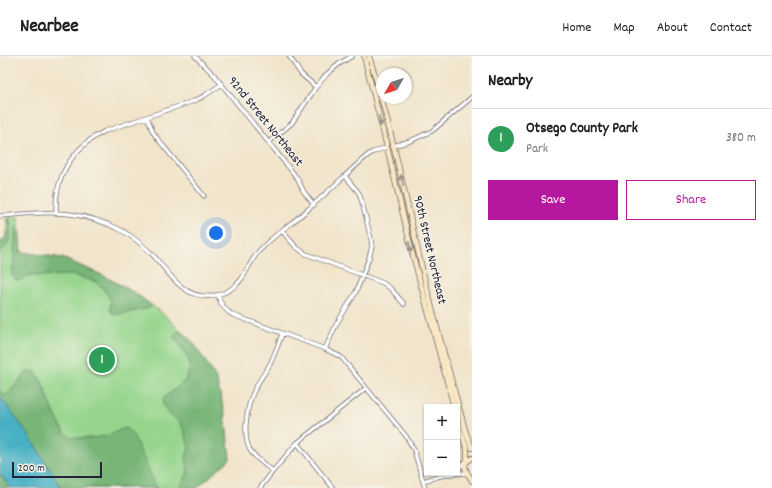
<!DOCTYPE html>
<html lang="en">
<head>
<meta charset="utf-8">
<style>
  body { margin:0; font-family:Dekko,sans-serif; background:#f2f2f2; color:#202124 }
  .controls { position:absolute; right:12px; bottom:12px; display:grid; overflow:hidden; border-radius:0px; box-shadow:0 1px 3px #0004 }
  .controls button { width:36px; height:36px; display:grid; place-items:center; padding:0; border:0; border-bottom:1px solid #e0e0e0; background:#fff; color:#202124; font:20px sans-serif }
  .compass { position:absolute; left:376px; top:12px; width:36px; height:36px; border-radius:50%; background:#fff; box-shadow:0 1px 3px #0004; rotate:231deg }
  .scale { position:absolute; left:12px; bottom:10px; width:90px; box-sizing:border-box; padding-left:4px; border:2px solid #22223b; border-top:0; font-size:11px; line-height:14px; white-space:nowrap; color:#22223b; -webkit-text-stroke:3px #f7f3e8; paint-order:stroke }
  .you { position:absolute; left:216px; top:177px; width:14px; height:14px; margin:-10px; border:3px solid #fff; border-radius:50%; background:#1a73e8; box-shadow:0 0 0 6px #1a73e833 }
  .badge { display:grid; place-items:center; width:26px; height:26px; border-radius:50%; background:#b5179e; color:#fff; font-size:13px; font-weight:700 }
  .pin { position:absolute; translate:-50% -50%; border:2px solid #fff; box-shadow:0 1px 4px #0006 }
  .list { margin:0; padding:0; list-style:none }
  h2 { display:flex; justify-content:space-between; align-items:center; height:52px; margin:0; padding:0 16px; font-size:17px }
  h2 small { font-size:13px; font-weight:400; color:#757577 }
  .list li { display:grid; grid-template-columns:26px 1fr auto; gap:12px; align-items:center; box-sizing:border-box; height:60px; padding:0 16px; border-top:1px solid #e0e0e0 }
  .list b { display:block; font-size:15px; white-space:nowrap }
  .list p { margin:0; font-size:13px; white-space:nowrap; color:#757577 }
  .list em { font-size:13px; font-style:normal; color:#757577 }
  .actions { display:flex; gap:8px; padding:12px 16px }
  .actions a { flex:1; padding:9px 0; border:1px solid #b5179e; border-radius:0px; text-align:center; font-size:14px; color:#b5179e }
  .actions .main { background:#b5179e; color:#fff }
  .map { position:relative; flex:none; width:472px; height:432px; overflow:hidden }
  header { display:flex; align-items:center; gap:24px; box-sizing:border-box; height:56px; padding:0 20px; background:#fff; border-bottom:1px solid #e0e0e0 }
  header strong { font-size:19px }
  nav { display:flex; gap:22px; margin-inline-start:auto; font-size:14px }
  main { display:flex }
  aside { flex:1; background:#fff }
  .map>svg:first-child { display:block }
</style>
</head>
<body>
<header>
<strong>Nearbee</strong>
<nav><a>Home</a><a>Map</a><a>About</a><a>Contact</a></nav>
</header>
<main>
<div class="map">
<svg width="472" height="432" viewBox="0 0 472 432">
  <rect width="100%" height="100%" fill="#f7f3e8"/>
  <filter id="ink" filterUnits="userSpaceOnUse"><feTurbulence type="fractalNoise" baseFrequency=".025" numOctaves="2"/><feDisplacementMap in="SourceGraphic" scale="8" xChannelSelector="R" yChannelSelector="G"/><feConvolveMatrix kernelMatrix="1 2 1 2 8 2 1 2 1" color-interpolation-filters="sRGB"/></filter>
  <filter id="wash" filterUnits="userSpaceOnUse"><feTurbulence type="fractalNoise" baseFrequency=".012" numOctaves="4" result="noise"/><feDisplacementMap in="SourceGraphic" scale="16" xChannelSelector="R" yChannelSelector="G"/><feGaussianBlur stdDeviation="0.9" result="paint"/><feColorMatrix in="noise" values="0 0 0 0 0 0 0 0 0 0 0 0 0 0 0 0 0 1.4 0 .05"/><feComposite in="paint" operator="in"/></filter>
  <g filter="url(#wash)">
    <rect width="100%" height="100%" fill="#f1e4ca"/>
    <path fill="#95d58c" stroke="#5c7c64" d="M 7,161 L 18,161 L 21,196 L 62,202 L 102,219 L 135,237 L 161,256 L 192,285 L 216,322 L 225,359 L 230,403 L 197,432 L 61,432 L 28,378 L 0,341 L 0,186 L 6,181 Z"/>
    <path fill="#78b678" stroke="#4d6c5a" d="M 7,163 L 10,164 L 11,167 C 10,181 12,186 0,196 L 0,186 L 6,181 Z
      M 17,169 L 19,169 L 21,196 L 62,202 L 102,219 L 135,237 L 152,250 L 146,253 L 125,257 L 117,259 L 112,257 L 110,254 L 111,246 L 107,238 L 101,230 L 94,225 L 73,219 L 27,220 L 19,225 L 15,224 L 12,219 L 14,204 L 15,174 Z
      M 180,274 L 192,285 L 216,322 L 225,359 L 230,403 L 197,432 L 178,432 L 184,425 L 188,415 L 186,402 L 189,392 L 184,374 L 179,365 L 171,360 L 167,355 L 164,351 L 163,346 L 164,342 L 185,325 L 188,319 L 189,304 L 187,300 L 174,281 L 174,279 Z
      M 27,316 L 35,316 L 42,326 C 46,336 60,374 67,379 C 74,384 101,382 109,379 C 115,377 120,373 126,372 L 133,379 L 157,432 L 61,432 L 28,378 L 0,341 L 0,335 L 3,338 L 5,339 L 9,337 Z
      M 0,418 L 8,428 L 9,432 L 0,432 Z"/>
    <path fill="#46b0c5" stroke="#346980" d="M 0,341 L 28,378 L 61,432 L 9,432 L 8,428 L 0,418 Z"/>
  </g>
  <g filter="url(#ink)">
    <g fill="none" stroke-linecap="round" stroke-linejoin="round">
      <g stroke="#6a666d" stroke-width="5">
        <path id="minor" d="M 195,0 L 214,19 L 290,113 L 297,122 L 304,136 L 314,149
          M 289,0 L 301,18 L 316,31
          M 147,61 L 153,76 L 157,82 L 204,140
          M 269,86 L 292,67 L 316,31 L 327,18 L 339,8 L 352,0
          M 393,90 L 410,85 L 432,75 L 472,41
          M 56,156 C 56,150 56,144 57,138 C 61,110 80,87 105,75 L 194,45 L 204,40 L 222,28
          M 0,160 C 18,159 36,156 54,157 C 73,157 93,162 110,169 C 126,175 140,186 152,198 C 169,216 182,243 211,240 C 218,239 225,237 231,233 C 247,223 248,205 261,193 C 274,179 291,168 305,156 C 327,137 347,117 368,99 L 373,96 L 387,91
          M 282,175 L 296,191 L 306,198 L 383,227 L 391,233 L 404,248
          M 218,239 C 220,248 224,254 233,259 L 325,293 L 341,301 L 406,380 L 414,394 L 425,432
          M 325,293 L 337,267 L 356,236 L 369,202 L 372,190 L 371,183 L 362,146 L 359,137 L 345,120
          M 297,387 L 333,432
          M 457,414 L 465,406
          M 273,415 C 265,409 256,403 250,394 C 242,380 247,349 254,335 C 258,325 266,316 271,306 C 275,297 279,287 282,278
          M 423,425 C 434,422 457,414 468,418
          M 260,432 L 273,415 L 297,387 L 366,332"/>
      </g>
      <g stroke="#6a666d" stroke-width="6">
        <path id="secondary" d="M 364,0 L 387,91 L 412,196 L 454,351
          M 369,0 C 391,70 405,141 422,212 C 435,268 451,322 466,377 L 472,392
          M 457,364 L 461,377 L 467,393 L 467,405
          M 472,402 L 466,406 C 463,414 469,418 472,425"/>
      </g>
      <use href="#minor" stroke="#fff" stroke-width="3.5"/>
      <use href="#secondary" stroke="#f9e7c3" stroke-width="4.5"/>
    </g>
    <defs><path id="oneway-solid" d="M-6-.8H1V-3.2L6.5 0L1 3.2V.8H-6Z"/></defs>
    <g fill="#988e86">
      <use href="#oneway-solid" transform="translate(380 65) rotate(76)"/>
      <use href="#oneway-solid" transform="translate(402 124) rotate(-104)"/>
      <use href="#oneway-solid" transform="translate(410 191) rotate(76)"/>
    </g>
  </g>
  <g text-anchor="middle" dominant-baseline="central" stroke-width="3" stroke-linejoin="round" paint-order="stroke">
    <g font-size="13" fill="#22223b" stroke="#f7f3e8">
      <text transform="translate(265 66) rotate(51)">92nd Street Northeast</text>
      <text transform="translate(429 194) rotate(77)">90th Street Northeast</text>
    </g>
  </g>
</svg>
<div class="controls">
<button>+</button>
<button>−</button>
</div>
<svg class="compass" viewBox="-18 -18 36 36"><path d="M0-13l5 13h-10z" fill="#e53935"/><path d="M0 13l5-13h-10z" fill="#757577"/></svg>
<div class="scale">200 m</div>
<div class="you"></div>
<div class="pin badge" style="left:102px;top:304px;background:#2e9e5b">1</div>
</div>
<aside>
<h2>Nearby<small></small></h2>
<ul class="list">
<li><span class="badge" style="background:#2e9e5b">1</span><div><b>Otsego County Park</b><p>Park</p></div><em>380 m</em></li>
</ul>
<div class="actions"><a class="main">Save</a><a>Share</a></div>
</aside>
</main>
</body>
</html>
